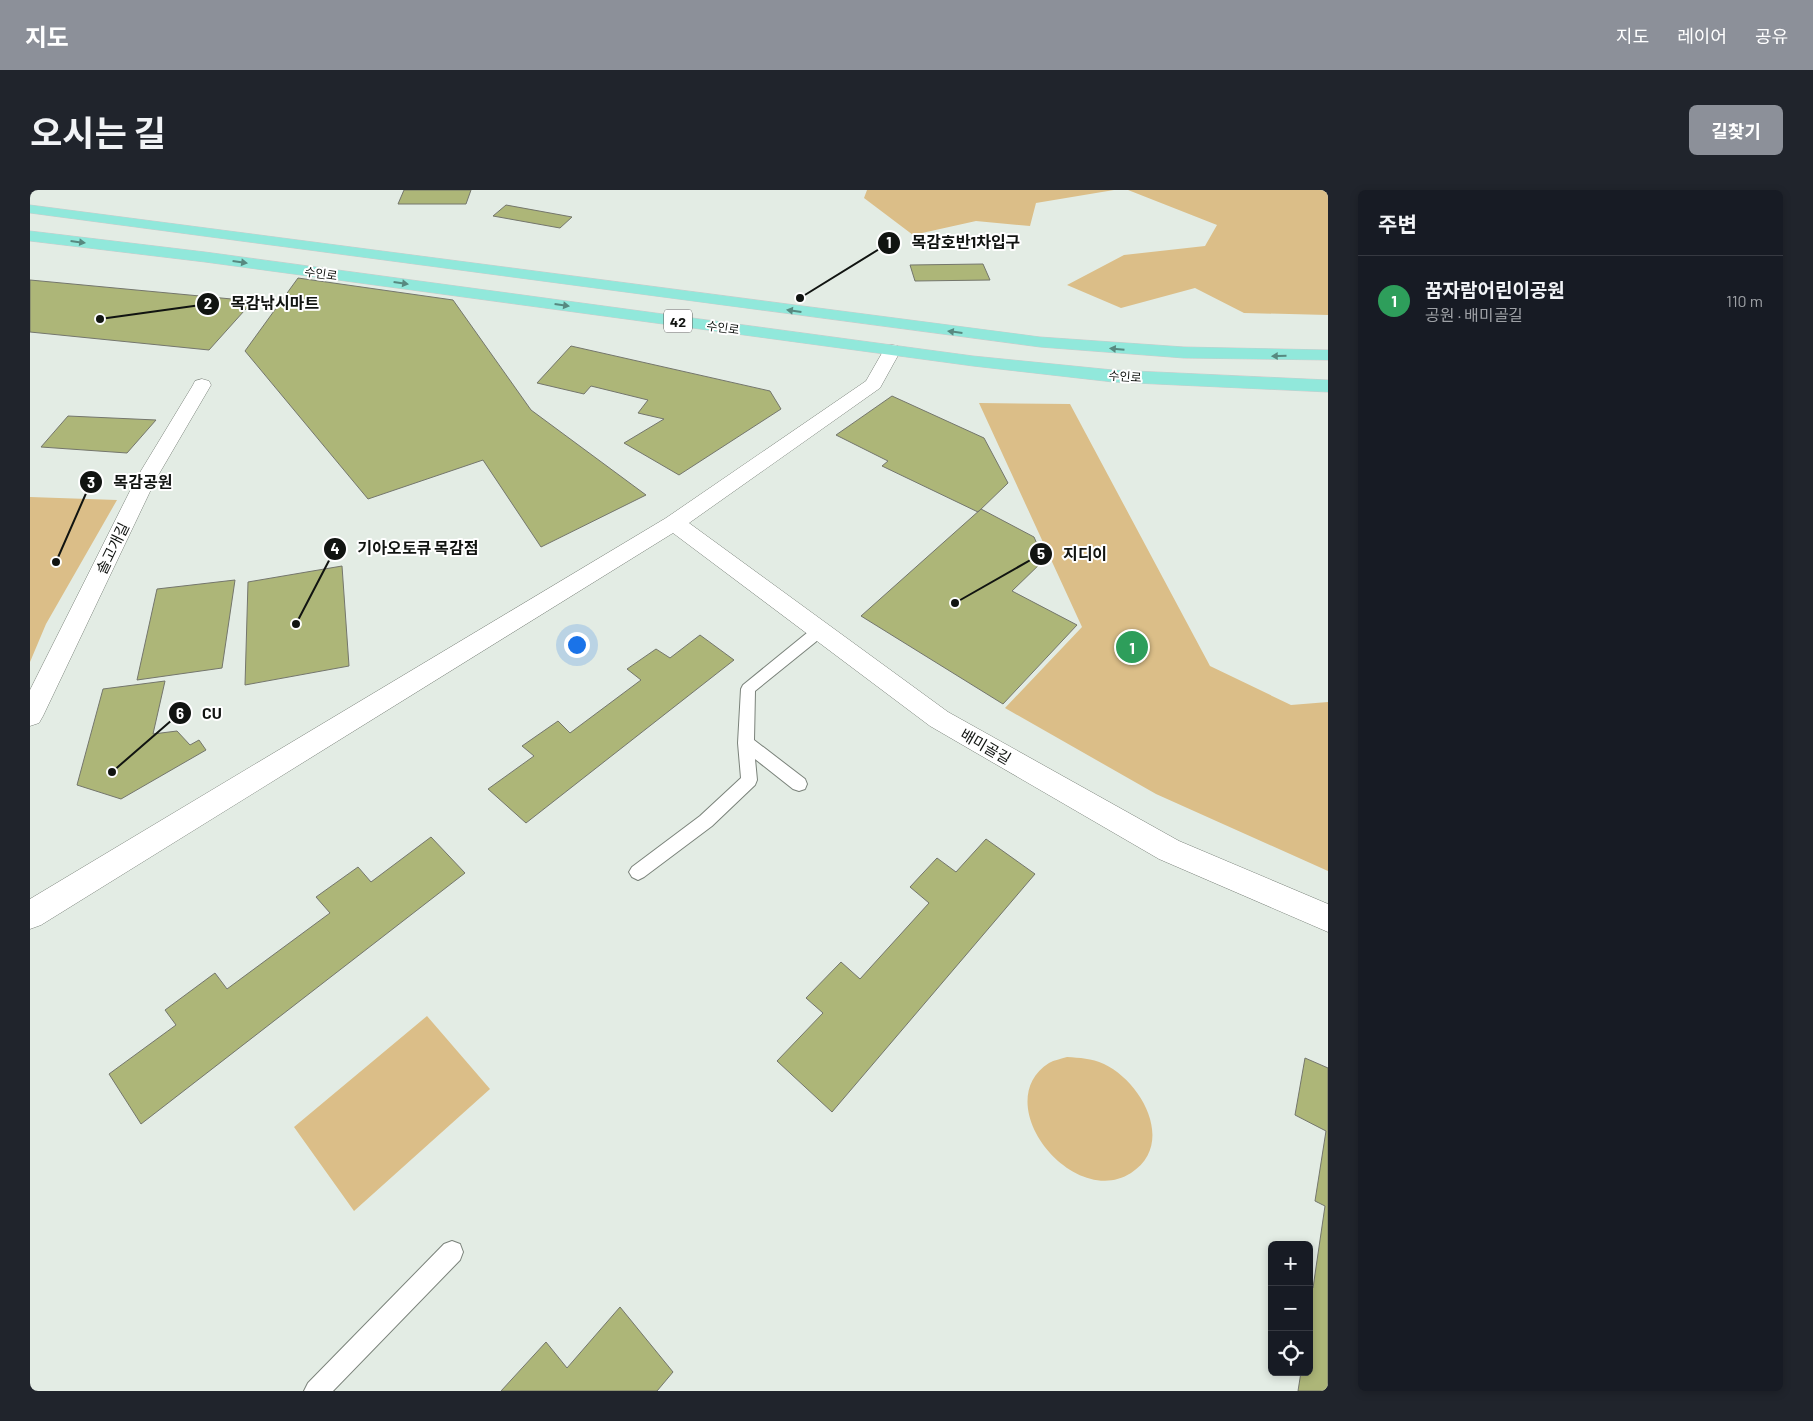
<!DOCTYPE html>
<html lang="ko">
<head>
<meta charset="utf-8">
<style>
  body { margin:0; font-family:Barlow,"Noto Sans KR",sans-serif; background:#20242c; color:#f1f3f6 }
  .controls { position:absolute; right:15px; bottom:15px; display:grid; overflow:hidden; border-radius:8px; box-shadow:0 2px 8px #0003 }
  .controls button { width:45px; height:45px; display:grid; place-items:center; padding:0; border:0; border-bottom:1px solid #363941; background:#171b24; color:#f1f3f6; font:25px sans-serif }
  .you { position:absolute; left:546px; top:454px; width:18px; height:18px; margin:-12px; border:4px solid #fff; border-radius:50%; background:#1a73e8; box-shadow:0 0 0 8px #1a73e833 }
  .badge { display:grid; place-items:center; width:32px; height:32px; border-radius:50%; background:#8c9099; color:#fff; font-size:16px; font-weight:700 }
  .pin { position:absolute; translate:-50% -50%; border:2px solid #fff; box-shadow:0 1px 5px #0006 }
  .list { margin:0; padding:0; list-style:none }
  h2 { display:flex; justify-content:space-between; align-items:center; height:65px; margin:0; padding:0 20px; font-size:21px }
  h2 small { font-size:16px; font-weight:400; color:#9ea1a6 }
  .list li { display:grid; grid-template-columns:32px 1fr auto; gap:15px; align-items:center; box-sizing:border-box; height:90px; padding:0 20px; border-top:1px solid #363941 }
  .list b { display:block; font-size:19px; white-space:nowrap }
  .list p { margin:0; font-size:16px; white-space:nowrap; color:#9ea1a6 }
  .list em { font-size:16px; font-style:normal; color:#9ea1a6 }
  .icon { flex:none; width:28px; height:28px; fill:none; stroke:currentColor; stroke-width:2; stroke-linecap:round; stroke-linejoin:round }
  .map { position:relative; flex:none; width:1298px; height:1201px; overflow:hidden; border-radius:8px }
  header { display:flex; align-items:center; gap:30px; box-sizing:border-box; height:70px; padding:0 25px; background:#8c9099; color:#fff }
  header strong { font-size:24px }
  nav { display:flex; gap:28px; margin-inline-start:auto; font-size:18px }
  .intro { display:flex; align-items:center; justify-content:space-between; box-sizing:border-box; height:120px; padding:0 30px }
  h1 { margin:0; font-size:35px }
  .button { padding:12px 22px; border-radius:8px; background:#8c9099; color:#fff; font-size:18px; font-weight:700 }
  main { display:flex; gap:30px; padding:0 30px }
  aside { flex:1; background:#171b24; border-radius:8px; box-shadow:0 2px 8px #0003 }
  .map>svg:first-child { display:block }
</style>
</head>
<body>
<header>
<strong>지도</strong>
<nav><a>지도</a><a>레이어</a><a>공유</a></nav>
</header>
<div class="intro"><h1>오시는 길</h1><a class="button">길찾기</a></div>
<main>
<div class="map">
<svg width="1298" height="1201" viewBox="0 0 1298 1201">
  <rect width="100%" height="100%" fill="#e3ece4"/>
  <path fill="#dbbe88" d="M 837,0 L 1084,0 L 1006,13 L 1000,36 L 946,31 L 883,45 L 834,8 Z
    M 1098,0 L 1298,0 L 1298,125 L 1214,123 L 1165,98 L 1091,118 L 1037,95 L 1094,65 L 1175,56 L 1187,35 Z
    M 949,213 L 1040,214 L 1180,476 L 1261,515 L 1298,512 L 1298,681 L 1126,604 L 975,518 L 1052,437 Z
    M 0,307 L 87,310 L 16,434 L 0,472 Z
    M 397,826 L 460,899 L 324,1021 L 264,937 Z
    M 1037,867 C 1050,868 1061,868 1074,874 C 1112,892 1146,954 1101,983 C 1043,1020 957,913 1019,873 C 1024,870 1031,869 1037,867 Z"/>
  <path fill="#adb678" stroke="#74766c" d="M 374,0 L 441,0 L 436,14 L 368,14 Z
    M 476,15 L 542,27 L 530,38 L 463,26 Z
    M 953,74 L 960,90 L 885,91 L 880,75 Z
    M 268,88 L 423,110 L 501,220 L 616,305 L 511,357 L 453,270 L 338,309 L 215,161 Z
    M 0,90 L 223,111 L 179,160 L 0,142 Z
    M 541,156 L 740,201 L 751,219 L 649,285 L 594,253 L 634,229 L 608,223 L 618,210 L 561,196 L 554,204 L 507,193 Z
    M 862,206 L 954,248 L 978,293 L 948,322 L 852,276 L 858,271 L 806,245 Z
    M 38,226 L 126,230 L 97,263 L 11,257 Z
    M 951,319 L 1004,347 L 1014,370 L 982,401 L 1047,435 L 973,514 L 831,426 Z
    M 312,376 L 319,476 L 215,495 L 218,392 Z
    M 205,390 L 192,478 L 107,490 L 127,399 Z
    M 670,445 L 704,470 L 496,633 L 458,599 L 504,566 L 492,556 L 528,531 L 540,543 L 611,490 L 597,479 L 626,459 L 640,468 Z
    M 135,491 L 123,544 L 147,541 L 160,555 L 169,550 L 176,560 L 91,609 L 47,595 L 73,499 Z
    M 401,647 L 435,683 L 111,934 L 79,884 L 146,835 L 135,820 L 185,783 L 197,799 L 300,723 L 286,707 L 328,677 L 341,692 Z
    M 956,649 L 1005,684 L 802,922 L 747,871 L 793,823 L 776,808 L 811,772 L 830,789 L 899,713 L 880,697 L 907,668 L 926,682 Z
    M 1275,868 L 1298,878 L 1298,1201 L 1268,1201 L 1271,1182 L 1279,1182 L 1279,1097 L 1283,1098 L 1295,1016 L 1285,1011 L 1296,941 L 1265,925 Z
    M 590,1117 L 643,1182 L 627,1201 L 471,1201 L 516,1152 L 537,1178 Z"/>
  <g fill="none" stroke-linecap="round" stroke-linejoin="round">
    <g stroke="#7a827a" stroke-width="2">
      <path id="lane" d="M 788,437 L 793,438 L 795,442 L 793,446 L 725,501 L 724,550 L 775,589 L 777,594 L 775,599 L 769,601 L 763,599 L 725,569 L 727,590 L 725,595 L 682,636 L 614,687 L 608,690 L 602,687 L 599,682 L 602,677 L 670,626 L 711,588 L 708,553 L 711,499 L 713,495 L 783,438 Z
        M 422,1051 L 430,1054 L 433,1062 L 430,1070 L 303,1201 L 274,1201 L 278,1193 L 414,1054 Z"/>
    </g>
    <g stroke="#7a827a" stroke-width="1">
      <path id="street" d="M 862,155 L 868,156 L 871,160 L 850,198 L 659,333 L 918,522 L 1149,651 L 1298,714 L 1298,742 L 1129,669 L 900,536 L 643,343 L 11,735 L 0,739 L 0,709 L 636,328 L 836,191 L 856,156 Z
        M 172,189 L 179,191 L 181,195 L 126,289 L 13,526 L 9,533 L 0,536 L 0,500 L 106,289 L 163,195 L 165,191 Z"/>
    </g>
    <g stroke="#cbcbcb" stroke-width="1">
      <path id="primary" d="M 0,15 L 1010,147 L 1154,157 L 1298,160 L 1298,170 L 1154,168 L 1010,157 L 0,23 Z
        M 0,41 L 175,62 L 943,166 L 1083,180 L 1298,190 L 1298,202 L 1083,192 L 943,176 L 175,72 L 0,51 Z"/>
    </g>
    <use href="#lane" fill="#fff" fill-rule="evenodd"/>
    <use href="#street" fill="#fff" fill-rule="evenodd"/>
    <use href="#primary" fill="#91e8db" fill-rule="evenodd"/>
  </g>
  <defs><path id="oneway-solid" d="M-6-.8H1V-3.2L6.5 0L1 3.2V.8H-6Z" transform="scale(1.25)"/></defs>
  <g fill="#578980">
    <use href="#oneway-solid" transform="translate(48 52) rotate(7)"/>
    <use href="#oneway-solid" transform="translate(210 72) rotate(8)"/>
    <use href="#oneway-solid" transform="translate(371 93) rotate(8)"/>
    <use href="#oneway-solid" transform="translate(532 115) rotate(8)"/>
    <use href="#oneway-solid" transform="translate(764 121) rotate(-172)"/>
    <use href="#oneway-solid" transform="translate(925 142) rotate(-173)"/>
    <use href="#oneway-solid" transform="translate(1087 159) rotate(-175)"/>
    <use href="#oneway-solid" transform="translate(1249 166) rotate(179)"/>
  </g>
  <g text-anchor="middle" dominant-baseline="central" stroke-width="4" stroke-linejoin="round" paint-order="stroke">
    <g font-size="12" fill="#111411" stroke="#fff">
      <text transform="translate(291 83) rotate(8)">수인로</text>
      <text transform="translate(693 137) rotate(8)">수인로</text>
      <text transform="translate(1095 186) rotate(4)">수인로</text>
    </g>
    <rect fill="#fff" stroke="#585a58" stroke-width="1" x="634" y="119.5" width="28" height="23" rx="4"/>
    <g font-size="14" font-weight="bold" fill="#111411">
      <text x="648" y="131">42</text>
    </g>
    <g font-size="15" fill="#111411" stroke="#fff">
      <text transform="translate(82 358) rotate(-64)">솔고개길</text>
      <text transform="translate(956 556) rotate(30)">배미골길</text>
    </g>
  </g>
  <path fill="none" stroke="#111411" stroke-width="2" d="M770 108L859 53M70 129L178 114M26 372L61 292M266 434L305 359M925 413L1011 364M82 582L150 523"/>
  <g fill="#111411" stroke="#fff" stroke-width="2">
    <circle cx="770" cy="108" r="5"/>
    <circle cx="70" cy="129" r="5"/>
    <circle cx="26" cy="372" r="5"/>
    <circle cx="266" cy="434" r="5"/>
    <circle cx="925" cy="413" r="5"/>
    <circle cx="82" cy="582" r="5"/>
    <circle cx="859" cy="53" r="12"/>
    <circle cx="178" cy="114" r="12"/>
    <circle cx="61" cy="292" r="12"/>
    <circle cx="305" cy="359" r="12"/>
    <circle cx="1011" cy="364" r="12"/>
    <circle cx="150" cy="523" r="12"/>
  </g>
  <g font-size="15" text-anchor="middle" font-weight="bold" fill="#fff">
    <text x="859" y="58">1</text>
    <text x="178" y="119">2</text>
    <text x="61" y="298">3</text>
    <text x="305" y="364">4</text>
    <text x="1011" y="369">5</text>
    <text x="150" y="529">6</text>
  </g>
  <g font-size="16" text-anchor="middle" font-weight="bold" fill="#111411" stroke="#fff" stroke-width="4" stroke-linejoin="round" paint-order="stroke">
    <text x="936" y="58">목감호반1차입구</text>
    <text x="245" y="119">목감낚시마트</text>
    <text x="113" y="298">목감공원</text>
    <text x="388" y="364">기아오토큐 목감점</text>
    <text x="1055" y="370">지디이</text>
    <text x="182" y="529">CU</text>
  </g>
</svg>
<div class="controls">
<button>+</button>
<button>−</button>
<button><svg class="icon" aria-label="locate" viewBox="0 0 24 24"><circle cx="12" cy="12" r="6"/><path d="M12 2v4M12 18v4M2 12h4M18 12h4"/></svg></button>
</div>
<div class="you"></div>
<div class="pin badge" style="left:1102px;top:457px;background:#2e9e5b">1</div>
</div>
<aside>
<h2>주변<small></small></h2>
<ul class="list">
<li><span class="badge" style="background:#2e9e5b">1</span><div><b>꿈자람어린이공원</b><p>공원 · 배미골길</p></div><em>110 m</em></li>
</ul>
</aside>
</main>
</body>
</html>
